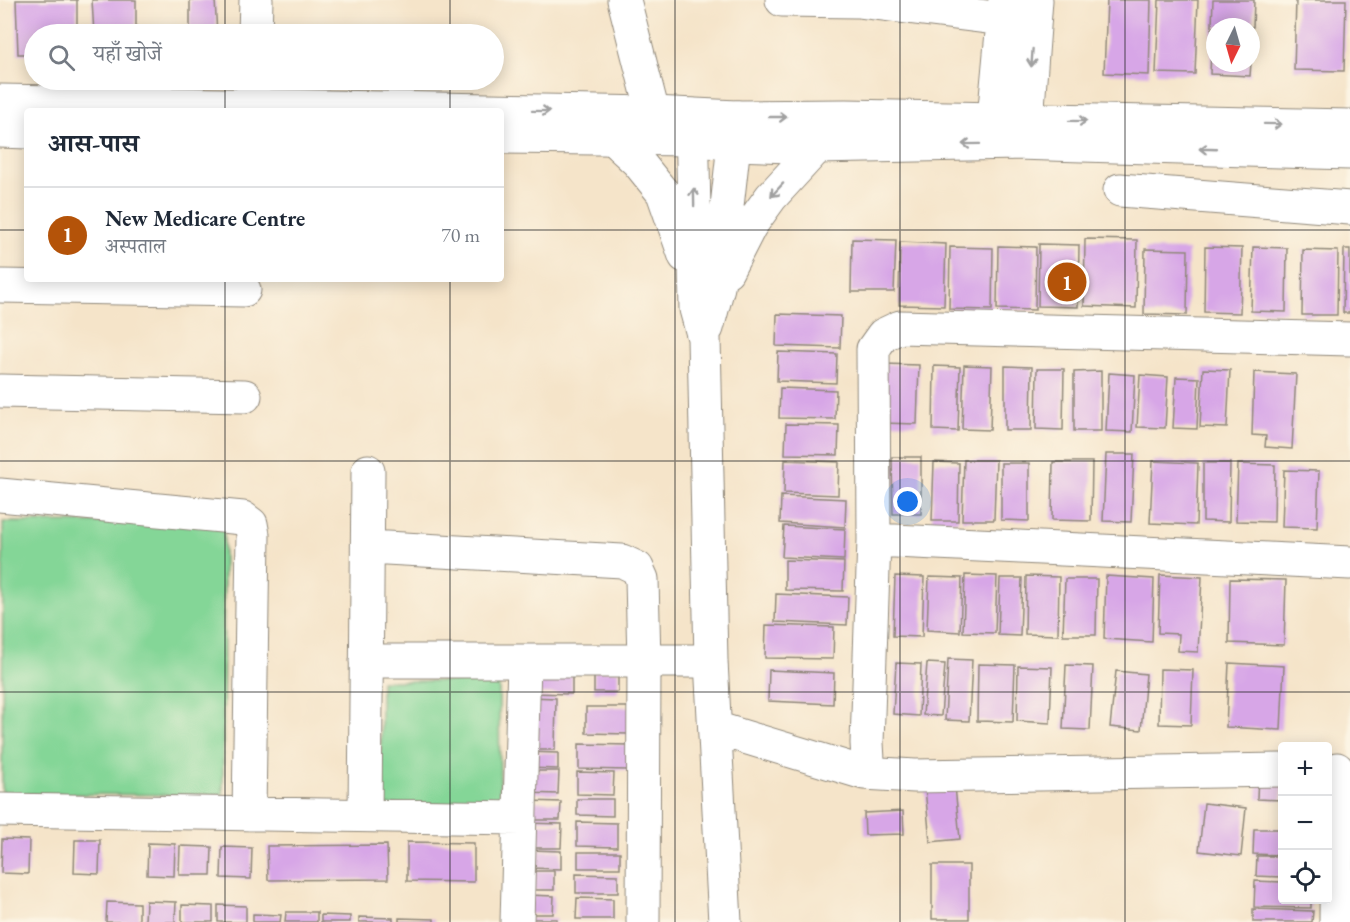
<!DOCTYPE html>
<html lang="hi">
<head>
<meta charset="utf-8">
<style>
  body { margin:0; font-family:"EB Garamond","Noto Serif Devanagari",serif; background:#f2f2f3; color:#1f2937 }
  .controls { position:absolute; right:18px; bottom:18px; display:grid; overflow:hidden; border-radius:6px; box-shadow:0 3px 15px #0003 }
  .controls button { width:54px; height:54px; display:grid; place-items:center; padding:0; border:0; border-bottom:2px solid #e0e1e3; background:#fff; color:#1f2937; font:30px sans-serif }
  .compass { position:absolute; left:1206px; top:18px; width:54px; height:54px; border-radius:50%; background:#fff; box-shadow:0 3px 15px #0003; rotate:185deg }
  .you { position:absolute; left:908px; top:502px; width:21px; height:21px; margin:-15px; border:4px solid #fff; border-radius:50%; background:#1a73e8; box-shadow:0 0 0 9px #1a73e833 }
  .badge { display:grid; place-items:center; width:39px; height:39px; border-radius:50%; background:#b45309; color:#fff; font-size:20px; font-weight:700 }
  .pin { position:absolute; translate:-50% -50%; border:3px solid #fff; box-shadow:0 2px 6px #0006 }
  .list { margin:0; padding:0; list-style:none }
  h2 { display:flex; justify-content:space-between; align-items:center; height:78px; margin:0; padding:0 24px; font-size:26px }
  h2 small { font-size:20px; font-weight:400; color:#747a83 }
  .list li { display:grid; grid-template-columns:39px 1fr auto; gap:18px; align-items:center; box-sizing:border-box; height:96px; padding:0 24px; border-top:2px solid #e0e1e3 }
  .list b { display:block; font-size:22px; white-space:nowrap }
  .list p { margin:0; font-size:20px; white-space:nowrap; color:#747a83 }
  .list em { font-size:20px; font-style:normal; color:#747a83 }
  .icon { flex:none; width:33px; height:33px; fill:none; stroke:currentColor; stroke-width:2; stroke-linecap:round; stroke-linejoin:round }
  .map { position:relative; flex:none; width:1350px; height:922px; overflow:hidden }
  .search { position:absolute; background:#fff; box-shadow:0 3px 15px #0003; left:24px; top:24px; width:480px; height:66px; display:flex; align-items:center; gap:15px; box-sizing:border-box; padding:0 21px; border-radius:33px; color:#747a83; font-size:22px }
  .panel { position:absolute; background:#fff; box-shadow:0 3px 15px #0003; left:24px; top:108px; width:480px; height:174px; border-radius:6px }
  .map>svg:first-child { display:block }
</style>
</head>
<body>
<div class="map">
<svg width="1350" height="922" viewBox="0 0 1350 922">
  <rect width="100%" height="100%" fill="#fcf5e5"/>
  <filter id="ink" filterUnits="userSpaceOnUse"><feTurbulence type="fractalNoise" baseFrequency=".0167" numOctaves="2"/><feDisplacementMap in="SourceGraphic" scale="12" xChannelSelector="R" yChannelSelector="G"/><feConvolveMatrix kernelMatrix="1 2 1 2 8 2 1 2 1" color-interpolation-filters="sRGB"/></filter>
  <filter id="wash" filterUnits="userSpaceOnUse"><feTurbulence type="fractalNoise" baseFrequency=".008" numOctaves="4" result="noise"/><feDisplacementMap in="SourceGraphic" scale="24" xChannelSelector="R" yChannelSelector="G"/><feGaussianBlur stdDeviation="1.35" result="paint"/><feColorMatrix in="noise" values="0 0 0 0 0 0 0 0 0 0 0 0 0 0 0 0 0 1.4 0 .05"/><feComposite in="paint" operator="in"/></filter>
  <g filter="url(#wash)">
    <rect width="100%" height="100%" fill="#f5e4c9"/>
    <path fill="#84d697" stroke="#588061" stroke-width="1.5" d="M 3,522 L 224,523 L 223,795 L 2,794 Z
      M 381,681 L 499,681 L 500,805 L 381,805 Z"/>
    <g id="blocks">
      <path fill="#d7a6e7" d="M 16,0 L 77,0 L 77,34 L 34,34 L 34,54 L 18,54 Z
        M 92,0 L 136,0 L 136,34 L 94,34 Z
        M 190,0 L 215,0 L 217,34 L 190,34 Z
        M 1107,0 L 1151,0 L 1149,75 L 1104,73 Z
        M 1159,0 L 1198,0 L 1195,74 L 1156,73 Z
        M 1213,0 L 1254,0 L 1253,27 L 1215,27 L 1215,63 L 1251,63 L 1250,76 L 1210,74 Z
        M 1296,0 L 1346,0 L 1344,71 L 1294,70 Z
        M 852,239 L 896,240 L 894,292 L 851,292 Z
        M 1085,239 L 1137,240 L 1136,308 L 1084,306 Z
        M 900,242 L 946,244 L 944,306 L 899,305 Z
        M 1039,244 L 1079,245 L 1078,307 L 1038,306 Z
        M 998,246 L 1036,247 L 1035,310 L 997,309 Z
        M 950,247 L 993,248 L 992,310 L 949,309 Z
        M 1205,247 L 1242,248 L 1240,313 L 1204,312 Z
        M 1253,247 L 1287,248 L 1286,312 L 1251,311 Z
        M 1145,249 L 1188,250 L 1187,315 L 1144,314 Z
        M 1344,249 L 1350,249 L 1350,313 L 1343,313 Z
        M 1303,250 L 1338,251 L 1337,315 L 1302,315 Z
        M 777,314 L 841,316 L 840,348 L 776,346 Z
        M 778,352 L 837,354 L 836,383 L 777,381 Z
        M 883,364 L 919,365 L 917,424 L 882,423 Z
        M 964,365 L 992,366 L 990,430 L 962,429 Z
        M 934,366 L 960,367 L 958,431 L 933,430 Z
        M 1005,366 L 1032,367 L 1031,430 L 1005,430 Z
        M 1037,369 L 1064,369 L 1063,430 L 1036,429 Z
        M 1203,369 L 1230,370 L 1227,428 L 1200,427 Z
        M 1101,371 L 1101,431 L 1074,431 L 1074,372 Z
        M 1254,372 L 1296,374 L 1292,449 L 1265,447 L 1266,436 L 1252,435 Z
        M 1109,373 L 1135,375 L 1132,432 L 1106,431 Z
        M 1140,375 L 1168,377 L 1165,428 L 1137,427 Z
        M 1176,377 L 1199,378 L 1197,429 L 1173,428 Z
        M 780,388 L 836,390 L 835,419 L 779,418 Z
        M 786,424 L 839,425 L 838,455 L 785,454 Z
        M 1106,454 L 1134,454 L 1131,522 L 1103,521 Z
        M 892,457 L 921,457 L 921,514 L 893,514 Z
        M 785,460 L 839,462 L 838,495 L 784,493 Z
        M 964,460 L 996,460 L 994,520 L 962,520 Z
        M 1153,461 L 1198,463 L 1196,525 L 1150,523 Z
        M 934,462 L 959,463 L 958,521 L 932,521 Z
        M 1053,462 L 1092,462 L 1091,521 L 1052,520 Z
        M 1001,463 L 1029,463 L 1029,521 L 1001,520 Z
        M 1203,463 L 1230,463 L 1229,522 L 1203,521 Z
        M 1238,464 L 1275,465 L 1274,522 L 1236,521 Z
        M 1284,470 L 1319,471 L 1317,528 L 1282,527 Z
        M 781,496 L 846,499 L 845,527 L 780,523 Z
        M 784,526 L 845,529 L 844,560 L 782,557 Z
        M 785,560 L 844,562 L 843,591 L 785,590 Z
        M 965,575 L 997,576 L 995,633 L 963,632 Z
        M 1160,575 L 1202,577 L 1198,652 L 1178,651 L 1179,634 L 1158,633 Z
        M 895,576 L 924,577 L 922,637 L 893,636 Z
        M 1026,576 L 1059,577 L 1058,635 L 1025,634 Z
        M 1106,576 L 1154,579 L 1152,642 L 1104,639 Z
        M 929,577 L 962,578 L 960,632 L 927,630 Z
        M 1000,578 L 1022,578 L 1020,636 L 998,635 Z
        M 1065,579 L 1097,579 L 1096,635 L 1063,635 Z
        M 1230,579 L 1286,580 L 1284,645 L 1229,643 Z
        M 776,594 L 848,597 L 847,625 L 775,622 Z
        M 766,625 L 834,627 L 833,659 L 765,658 Z
        M 948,659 L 972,660 L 969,721 L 945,720 Z
        M 896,663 L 921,664 L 919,716 L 893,714 Z
        M 927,663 L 945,664 L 941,716 L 923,715 Z
        M 1229,663 L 1284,666 L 1281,730 L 1226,727 Z
        M 978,664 L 1015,665 L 1013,722 L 977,721 Z
        M 1066,665 L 1093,666 L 1090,730 L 1063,729 Z
        M 1018,666 L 1052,667 L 1050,723 L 1017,721 Z
        M 1160,669 L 1193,670 L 1191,725 L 1159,724 Z
        M 769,670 L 834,673 L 833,704 L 768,701 Z
        M 530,671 L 572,671 L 572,694 L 529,693 Z
        M 594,671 L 618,671 L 618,692 L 594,692 Z
        M 1116,671 L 1146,674 L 1141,730 L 1110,727 Z
        M 529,697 L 556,698 L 555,750 L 528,750 Z
        M 586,707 L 630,707 L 629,734 L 586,733 Z
        M 579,744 L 630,745 L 629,770 L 579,769 Z
        M 527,752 L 558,753 L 558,769 L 527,768 Z
        M 527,771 L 559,771 L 558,794 L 527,793 Z
        M 577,772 L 614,773 L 613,795 L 577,794 Z
        M 1258,773 L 1282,773 L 1282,800 L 1257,799 Z
        M 955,786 L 960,839 L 930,842 L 925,788 Z
        M 577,799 L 613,799 L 613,816 L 577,815 Z
        M 528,801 L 561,802 L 560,820 L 528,820 Z
        M 1204,803 L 1246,808 L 1241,856 L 1199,851 Z
        M 903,811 L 904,834 L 865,835 L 864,813 Z
        M 577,822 L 617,823 L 617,847 L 577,846 Z
        M 527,823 L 562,824 L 561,848 L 526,848 Z
        M 1254,829 L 1282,829 L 1282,855 L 1253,854 Z
        M 2,839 L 29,840 L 28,874 L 1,873 Z
        M 75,840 L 100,840 L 99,874 L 74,873 Z
        M 407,842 L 474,843 L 474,882 L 407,881 Z
        M 148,843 L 175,844 L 174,876 L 147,875 Z
        M 387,845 L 388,879 L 268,880 L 267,846 Z
        M 180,846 L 212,847 L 211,875 L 179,875 Z
        M 222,847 L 252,848 L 251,879 L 221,878 Z
        M 530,850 L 561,851 L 561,869 L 529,868 Z
        M 578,852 L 620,852 L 620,868 L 578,868 Z
        M 1257,856 L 1282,856 L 1282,877 L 1256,876 Z
        M 932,865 L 969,865 L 969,919 L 932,919 Z
        M 529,871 L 554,871 L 554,890 L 529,890 Z
        M 576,874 L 618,875 L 618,893 L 576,893 Z
        M 1255,881 L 1282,882 L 1282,900 L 1311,900 L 1311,908 L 1254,907 Z
        M 527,895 L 554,896 L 553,914 L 527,914 Z
        M 577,898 L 613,899 L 613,919 L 576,919 Z
        M 146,901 L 176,902 L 175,922 L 145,922 Z
        M 107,902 L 139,903 L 139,922 L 106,922 Z
        M 182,905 L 213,906 L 213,922 L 182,922 Z
        M 218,905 L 246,906 L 246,922 L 218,922 Z
        M 1253,909 L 1313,911 L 1312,922 L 1253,922 Z
        M 286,912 L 317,912 L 317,922 L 285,922 Z
        M 253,914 L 281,915 L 280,922 L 253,922 Z
        M 321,915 L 350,916 L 350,922 L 321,922 Z
        M 359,917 L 393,918 L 393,922 L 359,922 Z
        M 399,918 L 434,919 L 434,922 L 399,922 Z
        M 529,919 L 557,919 L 557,922 L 529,922 Z"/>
    </g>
  </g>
  <g filter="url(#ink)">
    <use href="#blocks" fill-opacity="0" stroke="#90887a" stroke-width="1.5"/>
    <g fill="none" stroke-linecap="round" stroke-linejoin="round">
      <g stroke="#90887a" stroke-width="35">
        <path id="minor" d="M 624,0 L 653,113
          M 782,0 L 858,1 L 1003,19
          M 1005,0 L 994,119 L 1009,143 L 1027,120 L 1036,0
          M 255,34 L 256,0
          M 252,106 L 253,80
          M 692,115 L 696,309 L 704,338 L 711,661 L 725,922
          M 612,138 L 638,162 L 663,193 L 685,256
          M 1120,190 L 1350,208
          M 727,271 L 750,226 L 771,197 L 817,147
          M 0,286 L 244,290
          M 707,328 L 718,287 L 737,117
          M 0,391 L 245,396
          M 0,495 L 243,518 L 251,524 L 253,535 L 249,814
          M 874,540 L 1350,563
          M 368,547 L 622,561 L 637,568 L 642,579 L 644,661 L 643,922
          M 366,661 L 711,661
          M 715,728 L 864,773
          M 1282,770 L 915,776 L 864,773 L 868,760 L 867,743 L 874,540 L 873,349 L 883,335 L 900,327 L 1350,339
          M 0,810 L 520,818
          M 365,815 L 368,471
          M 517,922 L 524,661
          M 1336,922 L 1337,769"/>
      </g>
      <g stroke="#90887a" stroke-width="35">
        <path id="major" d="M 0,101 L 653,113 L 737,117 L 846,116 L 1350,126
          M 0,131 L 27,132
          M 501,137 L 693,139 L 734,144 L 817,147 L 1017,143 L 1350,153"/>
      </g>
      <use href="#minor" stroke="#fff" stroke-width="33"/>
      <use href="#major" stroke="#fff" stroke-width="33"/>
    </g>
    <defs><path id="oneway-shaft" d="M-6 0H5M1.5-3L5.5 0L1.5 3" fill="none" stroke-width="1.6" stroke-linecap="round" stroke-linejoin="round" transform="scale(1.5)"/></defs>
    <g stroke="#a0a0a0">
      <use href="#oneway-shaft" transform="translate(1032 58) rotate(94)"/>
      <use href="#oneway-shaft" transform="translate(541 111) rotate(1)"/>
      <use href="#oneway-shaft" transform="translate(778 117)"/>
      <use href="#oneway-shaft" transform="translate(1078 121) rotate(1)"/>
      <use href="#oneway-shaft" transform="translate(1273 124) rotate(1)"/>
      <use href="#oneway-shaft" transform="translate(971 144) rotate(179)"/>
      <use href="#oneway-shaft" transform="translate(1208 149) rotate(-178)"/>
      <use href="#oneway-shaft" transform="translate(777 190) rotate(133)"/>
      <use href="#oneway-shaft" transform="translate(694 197) rotate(-91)"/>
    </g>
  </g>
  <path fill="none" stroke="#2b2b2b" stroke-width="1.5" stroke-opacity="0.55" d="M 225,0 L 225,34M 450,0 L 450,34M 675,0 L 675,922M 900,0 L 900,922M 1125,0 L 1125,922M 225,80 L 225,111M 450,80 L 450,111M 0,230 L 27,230M 501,230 L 1350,230M 225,279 L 225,922M 450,279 L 450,922M 0,461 L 1350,461M 0,692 L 1350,692"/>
</svg>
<div class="controls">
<button>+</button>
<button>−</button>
<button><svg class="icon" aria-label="locate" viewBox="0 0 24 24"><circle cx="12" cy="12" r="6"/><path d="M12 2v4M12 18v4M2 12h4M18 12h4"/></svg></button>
</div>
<svg class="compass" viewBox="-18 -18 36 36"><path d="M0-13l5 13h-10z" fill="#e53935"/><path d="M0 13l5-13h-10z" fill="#747a83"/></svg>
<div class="you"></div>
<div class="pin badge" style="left:1067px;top:282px">1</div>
<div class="search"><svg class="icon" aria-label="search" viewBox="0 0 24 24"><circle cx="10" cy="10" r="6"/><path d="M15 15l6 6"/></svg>यहाँ खोजें</div>
<section class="panel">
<h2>आस-पास<small></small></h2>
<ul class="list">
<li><span class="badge">1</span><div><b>New Medicare Centre</b><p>अस्पताल</p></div><em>70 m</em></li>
</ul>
</section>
</div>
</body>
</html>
